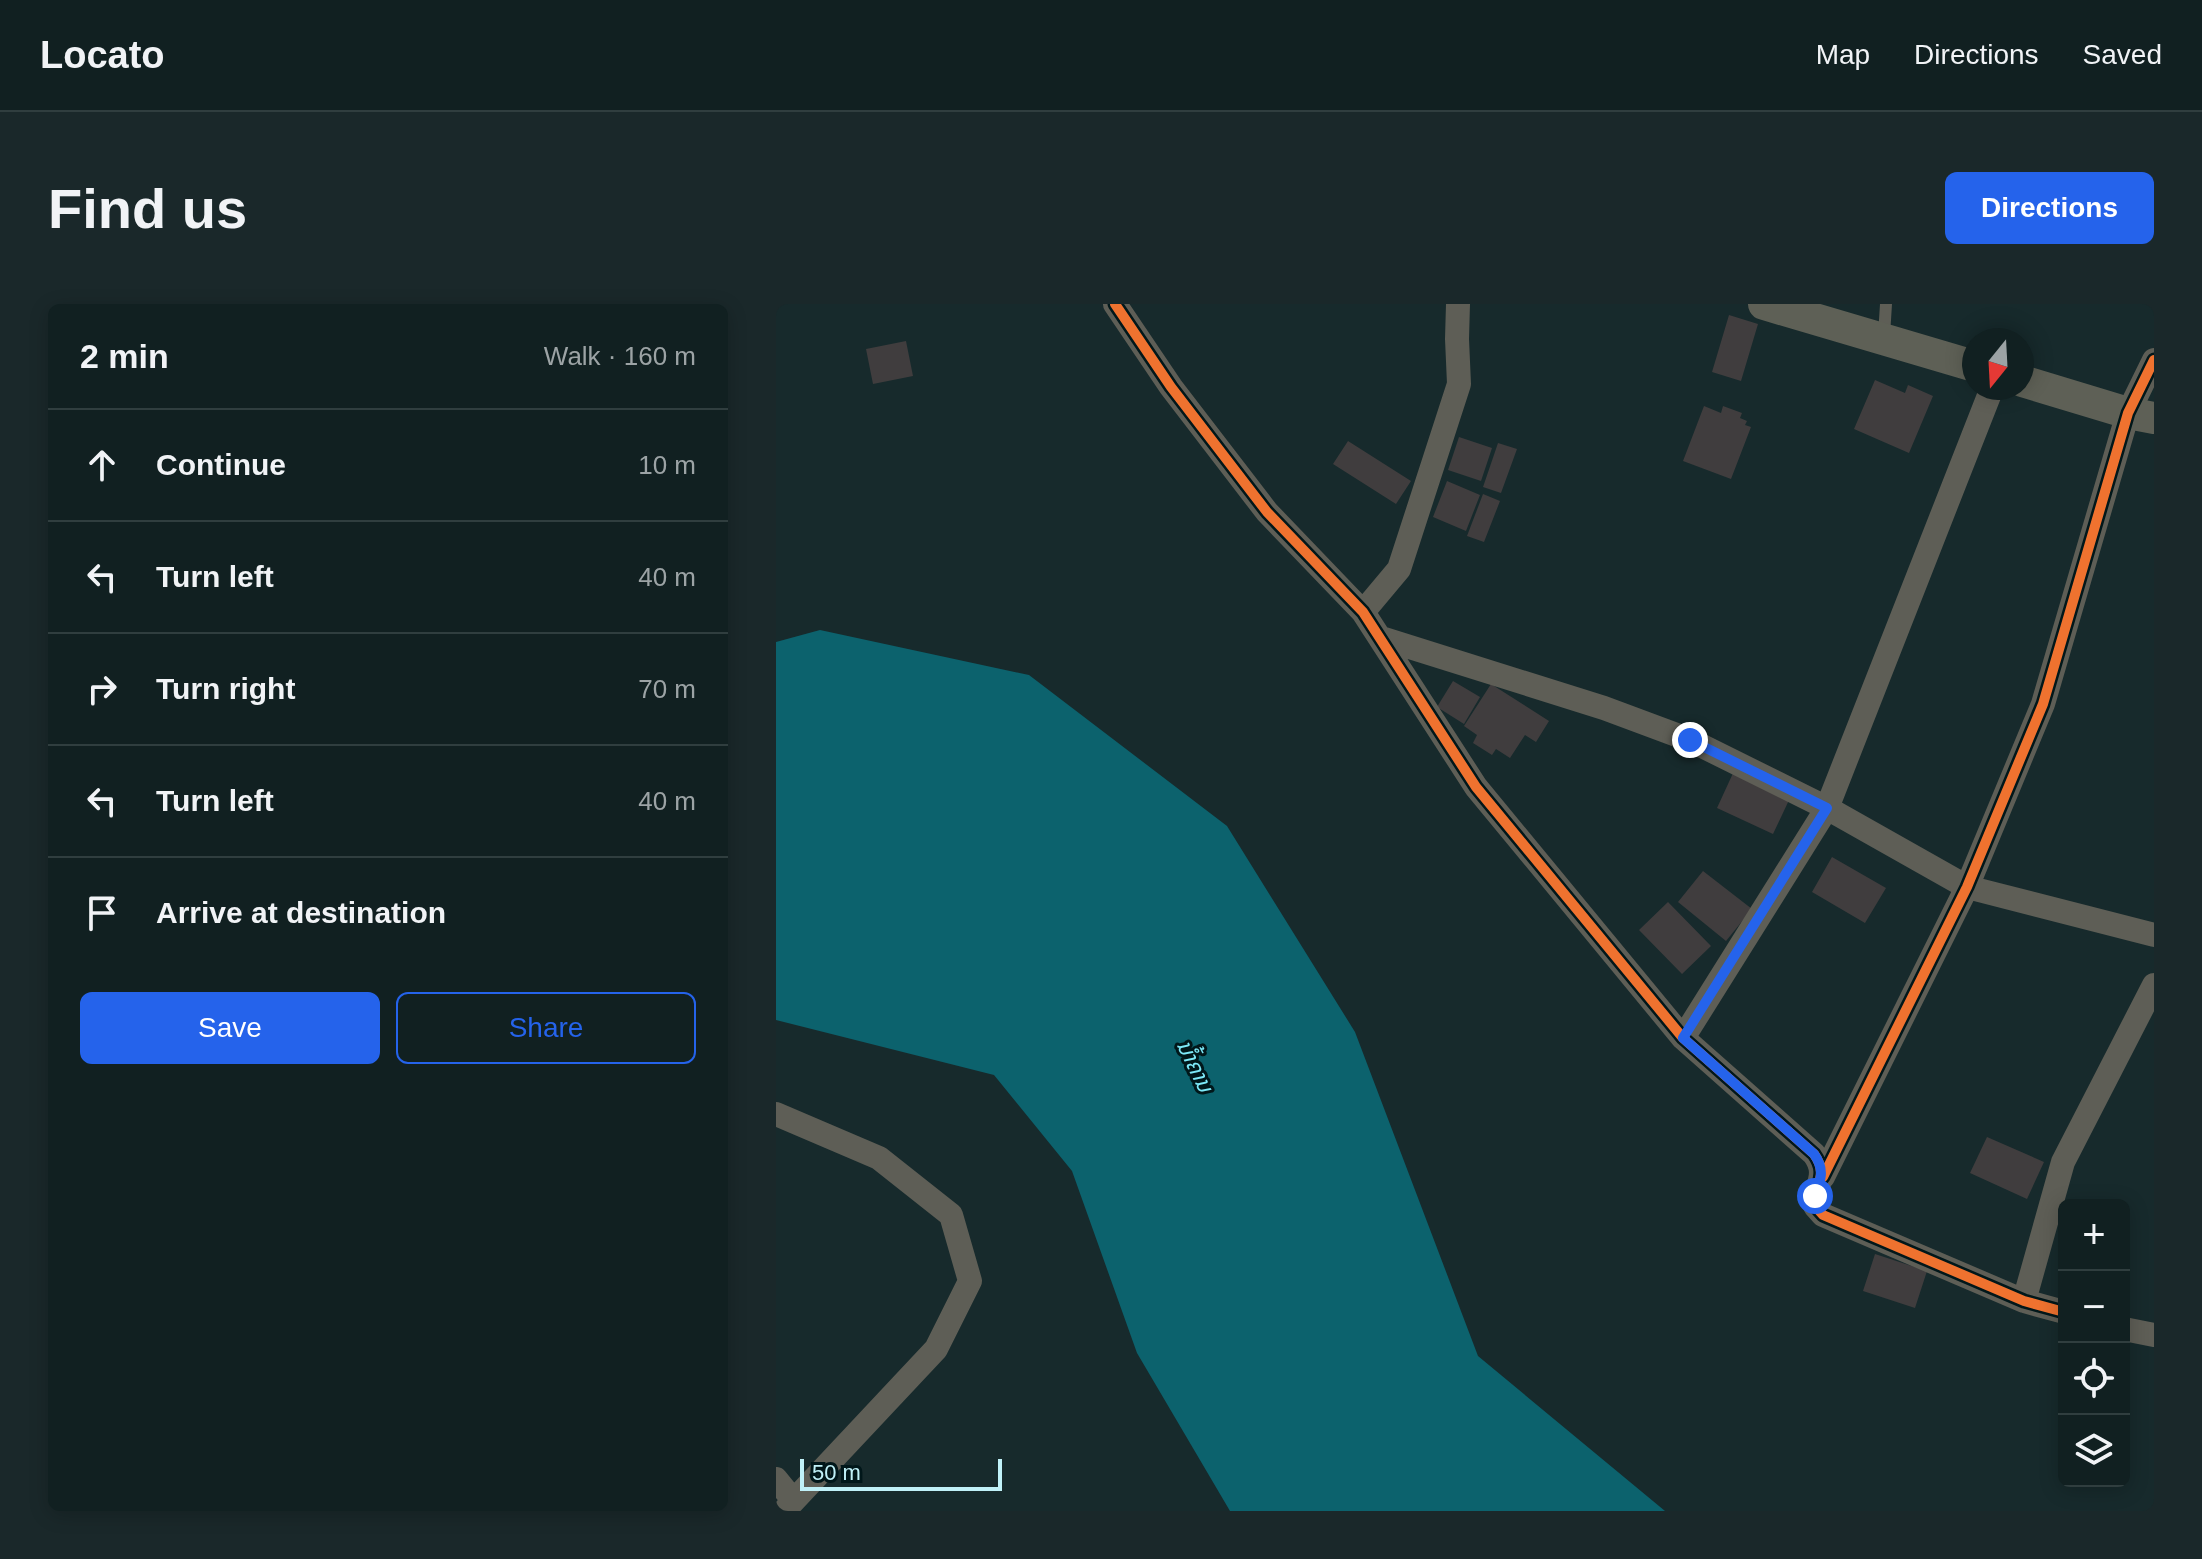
<!DOCTYPE html>
<html lang="en">
<head>
<meta charset="utf-8">
<style>
  body { margin:0; font-family:Helvetica,"Noto Sans Lao",sans-serif; background:#1a282a; color:#f1f3f6 }
  .controls { position:absolute; right:24px; bottom:24px; display:grid; overflow:hidden; border-radius:12px; box-shadow:0 4px 20px #0003 }
  .controls button { width:72px; height:72px; display:grid; place-items:center; padding:0; border:0; border-bottom:2px solid #303e3f; background:#112021; color:#f1f3f6; font:40px sans-serif }
  .compass { position:absolute; left:1186px; top:24px; width:72px; height:72px; border-radius:50%; background:#112021; box-shadow:0 4px 20px #0003; rotate:198deg }
  .scale { position:absolute; left:24px; bottom:20px; width:202px; box-sizing:border-box; padding-left:8px; border:4px solid #c0f1f8; border-top:0; font-size:22px; line-height:28px; white-space:nowrap; color:#c0f1f8; -webkit-text-stroke:6px #01171a; paint-order:stroke }
  .stop { position:absolute; width:24px; height:24px; margin:-18px; border:6px solid #2563eb; border-radius:50%; background:#fff }
  .stop.end { background:#2563eb; border-color:#fff; box-shadow:0 2px 8px #0008 }
  .list { margin:0; padding:0; list-style:none }
  h2 { display:flex; justify-content:space-between; align-items:center; height:104px; margin:0; padding:0 32px; font-size:34px }
  h2 small { font-size:26px; font-weight:400; color:#9ca3a5 }
  .list li { display:grid; grid-template-columns:52px 1fr auto; gap:24px; align-items:center; box-sizing:border-box; height:112px; padding:0 32px; border-top:2px solid #303e3f }
  .list b { display:block; font-size:30px; white-space:nowrap }
  .list em { font-size:26px; font-style:normal; color:#9ca3a5 }
  .actions { display:flex; gap:16px; padding:24px 32px }
  .actions a { flex:1; padding:18px 0; border:2px solid #2563eb; border-radius:12px; text-align:center; font-size:28px; color:#2563eb }
  .actions .main { background:#2563eb; color:#fff }
  .icon { flex:none; width:44px; height:44px; fill:none; stroke:currentColor; stroke-width:2; stroke-linecap:round; stroke-linejoin:round }
  .map { position:relative; flex:none; width:1378px; height:1207px; overflow:hidden; border-radius:12px }
  header { display:flex; align-items:center; gap:48px; box-sizing:border-box; height:112px; padding:0 40px; background:#112021; border-bottom:2px solid #303e3f }
  header strong { font-size:38px }
  nav { display:flex; gap:44px; margin-inline-start:auto; font-size:28px }
  .intro { display:flex; align-items:center; justify-content:space-between; box-sizing:border-box; height:192px; padding:0 48px }
  h1 { margin:0; font-size:56px }
  .button { padding:20px 36px; border-radius:12px; background:#2563eb; color:#fff; font-size:28px; font-weight:700 }
  main { display:flex; gap:48px; padding:0 48px }
  aside { flex:1; background:#112021; border-radius:12px; box-shadow:0 4px 20px #0003 }
  .map>svg:first-child { display:block }
</style>
</head>
<body>
<header>
<strong>Locato</strong>
<nav><a>Map</a><a>Directions</a><a>Saved</a></nav>
</header>
<div class="intro"><h1>Find us</h1><a class="button">Directions</a></div>
<main>
<aside>
<h2>2 min<small>Walk · 160 m</small></h2>
<ul class="list">
<li><svg class="icon" aria-label="ahead" viewBox="0 0 24 24"><path d="M12 20V5M6 11l6-6 6 6"/></svg><div><b>Continue</b></div><em>10 m</em></li>
<li><svg class="icon" aria-label="left" viewBox="0 0 24 24"><path d="M17 20v-9H6M10 6l-5 5 5 5"/></svg><div><b>Turn left</b></div><em>40 m</em></li>
<li><svg class="icon" aria-label="right" viewBox="0 0 24 24"><path d="M7 20v-9h11M14 6l5 5-5 5"/></svg><div><b>Turn right</b></div><em>70 m</em></li>
<li><svg class="icon" aria-label="left" viewBox="0 0 24 24"><path d="M17 20v-9H6M10 6l-5 5 5 5"/></svg><div><b>Turn left</b></div><em>40 m</em></li>
<li><svg class="icon" aria-label="arrive" viewBox="0 0 24 24"><path d="M6 21V4h12l-3 4 3 4H6"/></svg><div><b>Arrive at destination</b></div></li>
</ul>
<div class="actions"><a class="main">Save</a><a>Share</a></div>
</aside>
<div class="map">
<svg width="1378" height="1207" viewBox="0 0 1378 1207">
  <rect width="100%" height="100%" fill="#172a2c"/>
  <path fill="#0c626d" d="M 44,326 L 253,371 L 451,522 L 579,728 L 702,1052 L 889,1207 L 454,1207 L 361,1049 L 296,867 L 218,771 L 0,716 L 0,338 Z"/>
  <path fill="#403d3e" d="M 953,11 L 982,20 L 965,77 L 936,68 Z
    M 130,37 L 137,72 L 97,80 L 90,45 Z
    M 1099,76 L 1129,89 L 1132,81 L 1157,92 L 1133,149 L 1078,125 Z
    M 928,102 L 945,109 L 947,102 L 966,109 L 964,114 L 971,117 L 969,121 L 975,123 L 955,175 L 907,157 Z
    M 683,133 L 716,144 L 705,177 L 672,166 Z
    M 572,137 L 635,177 L 620,200 L 557,160 Z
    M 722,139 L 741,145 L 725,189 L 707,183 Z
    M 671,177 L 704,191 L 690,227 L 657,213 Z
    M 707,190 L 724,197 L 708,238 L 691,232 Z
    M 677,377 L 704,393 L 688,420 L 661,403 Z
    M 715,380 L 773,417 L 760,438 L 749,431 L 734,454 L 720,445 L 716,451 L 697,439 L 701,431 L 688,422 Z
    M 958,467 L 1014,494 L 997,530 L 941,504 Z
    M 1056,553 L 1110,584 L 1089,619 L 1036,588 Z
    M 927,567 L 976,605 L 950,637 L 902,598 Z
    M 892,598 L 935,642 L 906,670 L 863,626 Z
    M 1211,833 L 1268,858 L 1251,895 L 1194,869 Z
    M 1099,950 L 1151,967 L 1139,1004 L 1087,987 Z"/>
  <g fill="none" stroke-linecap="round" stroke-linejoin="round">
    <path stroke="#5e5e56" stroke-width="12" d="M 1108,32 L 1110,0"/>
    <path stroke="#5e5e56" stroke-width="24" d="M 339,0 L 395,83 L 491,208 L 587,308 L 700,483 L 907,734 L 1038,850 C 1053,871 1039,880 1039,902 L 1047,911 L 1248,997 L 1288,1008
      M 587,308 L 623,265 L 683,80 L 681,35 L 682,0
      M 605,334 L 828,404 L 914,436 L 1051,504 L 1191,583 L 1378,631
      M 907,734 L 1051,504 L 1216,84
      M 0,810 L 103,854 L 175,911 L 194,977 L 160,1045 L 8,1207
      M 1047,873 L 1191,583 L 1267,400 L 1352,109 L 1378,56
      M 1248,997 L 1287,858 L 1378,681
      M 1348,1025 L 1378,1031
      M 0,1175 L 17,1196"/>
    <path stroke="#5e6056" stroke-width="32" d="M 988,0 L 1198,62
      M 1246,77 L 1352,109 L 1378,114"/>
    <g stroke="#01171a" stroke-width="15">
      <path id="cycleway" d="M 339,0 L 395,83 L 491,208 L 587,308 L 700,483 L 907,734 L 1038,850 C 1053,871 1039,880 1039,902 L 1047,911 L 1248,997 L 1288,1008
        M 1047,873 L 1191,583 L 1267,400 L 1352,109 L 1378,56"/>
    </g>
    <use href="#cycleway" stroke="#ef722f" stroke-width="10"/>
  </g>
  <g fill="none" stroke-linecap="round" stroke-linejoin="round">
    <path stroke="#2563eb" stroke-width="10" d="M 914,436 L 1051,504 L 907,734 L 1038,850 C 1049,865 1045,876 1039,892"/>
  </g>
  <g text-anchor="middle" dominant-baseline="central" stroke-width="6" stroke-linejoin="round" paint-order="stroke">
    <g font-size="22" font-style="italic" fill="#7deaf9" stroke="#01171a">
      <text transform="translate(419 762) rotate(64)">ນ້ຳຄານ</text>
    </g>
  </g>
</svg>
<div class="controls">
<button>+</button>
<button>−</button>
<button><svg class="icon" aria-label="locate" viewBox="0 0 24 24"><circle cx="12" cy="12" r="6"/><path d="M12 2v4M12 18v4M2 12h4M18 12h4"/></svg></button>
<button><svg class="icon" aria-label="layers" viewBox="0 0 24 24"><path d="M12 4l9 5-9 5-9-5zM3 14l9 5 9-5"/></svg></button>
</div>
<svg class="compass" viewBox="-18 -18 36 36"><path d="M0-13l5 13h-10z" fill="#e53935"/><path d="M0 13l5-13h-10z" fill="#9ca3a5"/></svg>
<div class="scale">50 m</div>
<div class="stop" style="left:1039px;top:892px"></div>
<div class="stop end" style="left:914px;top:436px"></div>
</div>
</main>
</body>
</html>
